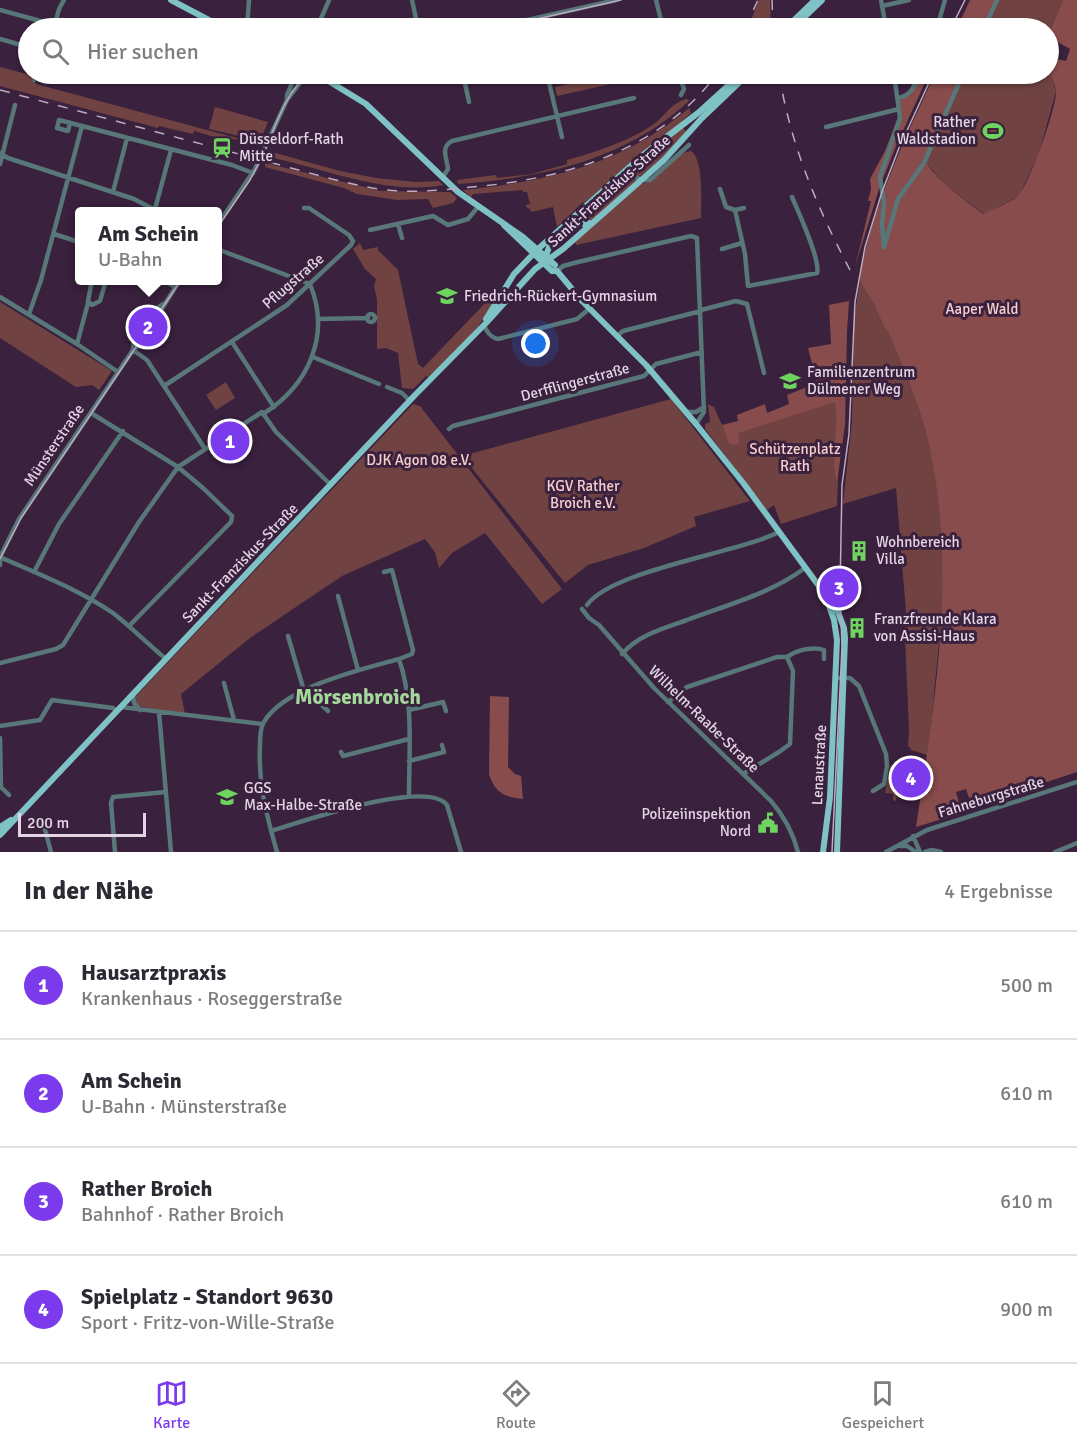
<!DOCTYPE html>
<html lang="de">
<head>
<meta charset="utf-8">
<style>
  body { margin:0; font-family:Signika,sans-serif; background:#f2f2f3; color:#2b2b33 }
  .scale { position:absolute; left:18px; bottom:15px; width:128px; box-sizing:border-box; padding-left:6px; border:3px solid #e4d4e6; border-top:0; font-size:16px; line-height:21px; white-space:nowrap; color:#e4d4e6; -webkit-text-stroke:4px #3a213e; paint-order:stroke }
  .you { position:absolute; left:536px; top:344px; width:21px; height:21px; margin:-15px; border:4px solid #fff; border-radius:50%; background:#1a73e8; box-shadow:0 0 0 9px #1a73e833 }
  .badge { display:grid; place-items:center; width:39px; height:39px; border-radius:50%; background:#7c3aed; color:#fff; font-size:20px; font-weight:700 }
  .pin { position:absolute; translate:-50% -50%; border:3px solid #fff; box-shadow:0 2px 6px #0006 }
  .popup { position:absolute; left:75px; top:207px; width:147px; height:78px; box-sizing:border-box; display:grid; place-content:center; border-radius:6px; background:#fff; filter:drop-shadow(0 2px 4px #0005); font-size:20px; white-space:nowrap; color:#7c7c81 }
  .popup b { font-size:22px; color:#2b2b33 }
  .popup::after { content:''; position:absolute; left:50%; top:100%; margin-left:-12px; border:12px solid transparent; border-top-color:#fff }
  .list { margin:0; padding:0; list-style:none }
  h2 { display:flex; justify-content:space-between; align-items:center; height:78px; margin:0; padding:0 24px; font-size:26px }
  h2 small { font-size:20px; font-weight:400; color:#7c7c81 }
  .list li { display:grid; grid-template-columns:39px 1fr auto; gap:18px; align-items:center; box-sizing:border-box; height:108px; padding:0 24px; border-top:2px solid #e1e1e2 }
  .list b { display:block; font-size:22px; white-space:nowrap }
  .list p { margin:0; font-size:20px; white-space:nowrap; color:#7c7c81 }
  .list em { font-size:20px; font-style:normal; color:#7c7c81 }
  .icon { flex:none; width:33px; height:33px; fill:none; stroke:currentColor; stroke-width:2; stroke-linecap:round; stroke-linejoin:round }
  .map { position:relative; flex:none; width:1077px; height:852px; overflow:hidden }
  .search { position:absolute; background:#fff; box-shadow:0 2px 4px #0004; left:18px; right:18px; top:18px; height:66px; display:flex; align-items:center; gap:15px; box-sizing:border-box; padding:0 21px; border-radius:33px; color:#7c7c81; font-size:22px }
  .sheet { height:510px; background:#fff }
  nav { display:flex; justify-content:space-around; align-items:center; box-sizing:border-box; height:84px; border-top:2px solid #e1e1e2; background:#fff; font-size:16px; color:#7c7c81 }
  nav a { display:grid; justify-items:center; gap:3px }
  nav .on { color:#7c3aed }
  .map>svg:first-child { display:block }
</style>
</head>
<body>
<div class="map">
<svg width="1077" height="852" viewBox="0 0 1077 852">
  <rect width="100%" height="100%" fill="#3a213e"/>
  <path fill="#704342" d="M 759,0 L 770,0 L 771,28 L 748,28 Z
    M 997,0 L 1063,0 L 1049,33 L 1048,28 L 984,28 Z
    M 0,67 L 34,76 L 36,84 L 248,141 L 215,137 L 194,131 L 193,134 L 159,126 L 158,128 L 0,86 Z
    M 1049,69 L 1056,92 L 1039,153 L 1019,196 L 984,214 L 944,184 L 926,162 L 963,74 L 1048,74 Z
    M 609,75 L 611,84 L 557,96 L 555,87 Z
    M 687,99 L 689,101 C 625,160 542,178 458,184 L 457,180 L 496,175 L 497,178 L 532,174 L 567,164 L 567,160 C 591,154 634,139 654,124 C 666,115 672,102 687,99 Z
    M 215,107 L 268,122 L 260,141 L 209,129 Z
    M 689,108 L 691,113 L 678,125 L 584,204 L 583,202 L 557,227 L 553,207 L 531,212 L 530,209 L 526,207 L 526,205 L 530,204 L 527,192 L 523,192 L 523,190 L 473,194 L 471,197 L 463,190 C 548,181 622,165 689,108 Z
    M 682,127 L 688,133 L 658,162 L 639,177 L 629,171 Z
    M 691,151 C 704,160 701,202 701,218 L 576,245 L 575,241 L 640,184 C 663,181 672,153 691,151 Z
    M 272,152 L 340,171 L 376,178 L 416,182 L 439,181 L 443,185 C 385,196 325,168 268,157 Z
    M 265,163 L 381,191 L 450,192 L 457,198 L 453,203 L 433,208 L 428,199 L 397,200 L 357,194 L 344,188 L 265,167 Z
    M 626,172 L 638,179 L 590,222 L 585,224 L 581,214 Z
    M 360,243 L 363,250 L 378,247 L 378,250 L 398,270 L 418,364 L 423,368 L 489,299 L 495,301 C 478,331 454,355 428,377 L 426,376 L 413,389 L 402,388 L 398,353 L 386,348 L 377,349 L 377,299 L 374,286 L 376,279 L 365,269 L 353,249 Z
    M 860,281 L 874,305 L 886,331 L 888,330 C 906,373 923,415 933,460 C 948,531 944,601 936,673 C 933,701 932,728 927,755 L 911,750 L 910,747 L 908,747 L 909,730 L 904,615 L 906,612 L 896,488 L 843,504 L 852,421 L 854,319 Z
    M 0,302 L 112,371 L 99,390 L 92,385 L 76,387 L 0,338 Z
    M 226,382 L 235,398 L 216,410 L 206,395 Z
    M 841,398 L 837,506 L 781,524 L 774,505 L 767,510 L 705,429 L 705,424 L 710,422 L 708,404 L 714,407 L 729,441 L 734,430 Z
    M 671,399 L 750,501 L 694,517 L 696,526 L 644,548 L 588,565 L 565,583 L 462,456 Z
    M 413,404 L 420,406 L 562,589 L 542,604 L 485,533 L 452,553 L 439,568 L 435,552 L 425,539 L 342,576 L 250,638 L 181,694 L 185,714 L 138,706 L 136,703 L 136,696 Z
    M 897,763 L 902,768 L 900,789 L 902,790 L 902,792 L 897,792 L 896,801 L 893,800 L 893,794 L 885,793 L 890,766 Z"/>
  <path fill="#874c4b" d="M 970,0 L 997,0 L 984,28 L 957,28 Z
    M 1063,0 L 1077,0 L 1077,772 L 972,807 L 966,789 L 956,792 L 962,813 L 916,827 C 934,707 955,585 933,464 C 925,418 906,374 888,331 L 886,331 L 874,305 L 860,281 L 861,269 C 877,197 904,140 935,74 L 963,74 L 926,162 C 940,184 963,198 983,214 C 994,208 1007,204 1017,197 C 1028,188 1056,109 1056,93 C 1056,81 1044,70 1051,58 L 1066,61 L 1070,49 L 1049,37 L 1049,33 Z
    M 921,74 L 929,74 L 896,146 L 879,189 L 855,267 L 871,201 L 868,201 L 871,189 L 870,179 L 885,151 L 898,117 L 900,100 L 910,95 Z
    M 849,301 L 847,332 L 845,425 L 837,482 C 829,457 840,428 835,402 L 738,433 L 739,443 L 733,445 L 729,443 L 722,425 L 738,421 L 737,415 L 765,404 L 767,413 L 789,404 L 787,395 L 817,383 L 808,348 L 831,344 L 829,305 Z
    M 490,696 L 509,697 L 508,767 L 515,774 L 521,776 L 523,799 C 504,797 495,793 489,774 Z"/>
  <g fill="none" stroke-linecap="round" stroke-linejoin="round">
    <path stroke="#577779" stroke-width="4.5" d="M 412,0 L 418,28
      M 656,0 L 663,28
      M 881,0 L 886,28
      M 882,6 L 909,0
      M 0,10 L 55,25
      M 534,19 L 536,28
      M 54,28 L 59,9 L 64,0
      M 247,28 L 249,0
      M 317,28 L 329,0
      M 492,28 L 616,0
      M 866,28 L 885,24
      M 937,28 L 945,0
      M 984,28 L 997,0
      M 0,39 L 28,47
      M 463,74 L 469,102
      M 547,74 L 562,137
      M 679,74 L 684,89 L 681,95
      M 82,75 L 82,74
      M 34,80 L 37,74
      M 898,98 C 912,96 914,85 920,74
      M 287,100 L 307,74
      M 70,123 L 68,131 L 57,128 L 59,120 L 232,165 L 253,173
      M 826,127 L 899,109
      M 0,153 L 8,158 L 134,199 L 159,212
      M 0,164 L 15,105
      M 626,171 L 641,180 L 650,180 L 689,145
      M 443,177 L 448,169 C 447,159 440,147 452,141 L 634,98
      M 720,189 L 726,207 L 735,210 L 744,208
      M 113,192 L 127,138
      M 155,209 L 171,150
      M 735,210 L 745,254 L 748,286 L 817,273 C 821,261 798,211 792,197
      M 398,224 L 402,238
      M 217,226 L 255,169 L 287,100 L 287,95 L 296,74
      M 370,230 L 433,216 L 448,225 L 468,219 L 478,207
      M 54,234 L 79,242
      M 884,247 L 898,199 L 924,163 L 963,74
      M 884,247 L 882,225 L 884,204 L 880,177 L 900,118 L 894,74
      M 217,249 L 310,284
      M 722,249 L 742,243
      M 557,271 L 563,266 L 578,262 L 691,236 L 697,238 L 704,412 L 696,424
      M 92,280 L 88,301 L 92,305 L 100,301 L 106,280
      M 164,280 L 175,287
      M 0,297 L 77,344 L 118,372
      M 701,310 L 736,301 L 747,304 L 764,373
      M 29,314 L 41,280 L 82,126
      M367 318a4 4 0 1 1 8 0a4 4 0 1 1-8 0Z
      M 318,319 L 368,318
      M 484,324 C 485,330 491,338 498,339 L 577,319 L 589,309
      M 617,336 L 623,331 L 701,311
      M 232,342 L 274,407
      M 77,344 L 88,303
      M 133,350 L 147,360 L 205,449
      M 133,350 C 132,338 153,308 165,303
      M 313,357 L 379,384
      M 164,386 L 287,305 L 351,245 L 353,241 L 349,235 L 309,208 L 304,208
      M 387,387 L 402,393 L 410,401
      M 686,412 L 696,412 L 704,407
      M 91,413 L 178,467 L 203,488 L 232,516 L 231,522 L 129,626
      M 263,414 C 309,385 331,335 310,284
      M 449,429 L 453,426 L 644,376 L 656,364 L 702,352
      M 0,557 C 38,574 78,589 113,613 C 131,627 148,644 166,659
      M 0,565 L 0,557 L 19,519 L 133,350 L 139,345 L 180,280
      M 34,572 L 59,524 L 123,431
      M 384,572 L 392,570 L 413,650 L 412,654 L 399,659 C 414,703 409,750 409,796
      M 338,596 L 358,670
      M 587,605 C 612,570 735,554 779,532
      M 582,609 L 589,618 L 599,625 L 654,688 L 771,801 C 784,816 793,833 798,852
      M 288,636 L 304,691
      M 622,654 C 638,635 664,628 687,620 C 727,605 770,594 805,568
      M 787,657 C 797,650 813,646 824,650 L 824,659
      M 0,663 L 56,649 L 63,645 L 139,522 L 178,467 L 262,412 L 276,432 L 331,485
      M 835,678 L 850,678 L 859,686 L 886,754 L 887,766 L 884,784 L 873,791
      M 224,683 L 234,720
      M 306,690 L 328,711
      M 133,694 L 134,703 L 140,710
      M 668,702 L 687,687 L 777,657 L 787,657 L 793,671 L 790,744 L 779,752 L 743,774
      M 121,707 L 262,724
      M 409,710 L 443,702 L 446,711
      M 159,712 L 171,852
      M 0,726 L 40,720 L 52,700 L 113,708 L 117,711
      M 0,738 L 1,787 L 9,795
      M 341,752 L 343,756 L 409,739
      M 409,761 L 444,752 L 442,745
      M 44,826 L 51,852
      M 271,831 C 301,822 427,778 447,805 L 461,852
      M 913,836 L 920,852
      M 900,846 L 907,846 L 916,852
      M 115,852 L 111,803 L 113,797 L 166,792
      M 277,852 C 266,813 258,785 260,744 C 260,737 260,728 264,722 C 284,687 363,669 399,659
      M 886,852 L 927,830 L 1077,782
      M 925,852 L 932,850 L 941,852
      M 1055,852 L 1077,843"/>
    <path stroke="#7ec2c6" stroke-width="6" d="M 171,0 L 224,28
      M 786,28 L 815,0
      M 793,28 L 822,0
      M 317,74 L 366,104 L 458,192 L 523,237 L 555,265
      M 581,210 L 580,221 L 585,225 L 589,223
      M 504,225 L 552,271 L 557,271 L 582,301 L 646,365 L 696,424 L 744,484 L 838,612 L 844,628 L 845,638 L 837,852
      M 545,258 L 553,237
      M 486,319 L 514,274 L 538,249 L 643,155 L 698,113 L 741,74
      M 0,827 L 11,820
      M 0,835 L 415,395 L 487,322 L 535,269 L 563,249 L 664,160 L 702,118 L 748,74
      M 823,852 L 830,797 L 837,640 L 834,620 L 827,600"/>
    <path stroke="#bdabbf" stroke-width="1.5" d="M 497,28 L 621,0
      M 951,28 L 965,0
      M 263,155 C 275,128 285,92 309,74
      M 217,228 L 250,180 L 260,161
      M 0,559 L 21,518 L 181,280
      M 832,852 L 842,647 L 840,590 L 842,485 L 849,434 L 855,302 L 865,247 L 882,192 L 899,148 L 933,74"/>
    <path stroke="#bdabbf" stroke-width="1.5" stroke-dasharray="10 10" stroke-linecap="butt" d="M 772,0 L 773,28
      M 745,28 L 758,0
      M 779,74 C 791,146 816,205 850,270
      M 0,90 L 332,179 C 350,183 367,188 386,190 C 415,193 443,190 472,187 C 565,179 659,151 717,74"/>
  </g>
  <defs>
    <g id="stadium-bare" transform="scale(1.62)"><path d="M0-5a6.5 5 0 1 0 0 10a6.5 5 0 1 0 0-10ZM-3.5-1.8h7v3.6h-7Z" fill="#6fd360" stroke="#3a213e" stroke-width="2.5" paint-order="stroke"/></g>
    <g id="station-bare" transform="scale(1.62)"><path d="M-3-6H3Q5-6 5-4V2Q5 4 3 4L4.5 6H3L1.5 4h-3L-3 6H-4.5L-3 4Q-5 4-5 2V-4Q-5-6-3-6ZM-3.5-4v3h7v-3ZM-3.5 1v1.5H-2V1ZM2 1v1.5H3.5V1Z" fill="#6fd360" stroke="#3a213e" stroke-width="2.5" paint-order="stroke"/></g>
    <g id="school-bare" transform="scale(1.62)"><path d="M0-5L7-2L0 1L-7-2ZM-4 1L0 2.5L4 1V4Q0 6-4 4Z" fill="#6fd360" stroke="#3a213e" stroke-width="2.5" paint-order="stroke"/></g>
    <g id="building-bare" transform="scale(1.62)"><path d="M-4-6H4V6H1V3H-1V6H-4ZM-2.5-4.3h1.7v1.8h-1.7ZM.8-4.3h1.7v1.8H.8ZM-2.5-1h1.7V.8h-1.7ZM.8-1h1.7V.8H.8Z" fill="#6fd360" stroke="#3a213e" stroke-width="2.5" paint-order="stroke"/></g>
    <g id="civic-bare" transform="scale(1.62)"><path d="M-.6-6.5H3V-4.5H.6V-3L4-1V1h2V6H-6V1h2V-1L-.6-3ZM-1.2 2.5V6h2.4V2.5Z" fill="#6fd360" stroke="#3a213e" stroke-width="2.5" paint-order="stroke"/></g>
  </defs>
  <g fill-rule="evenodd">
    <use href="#stadium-bare" x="993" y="131"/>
    <use href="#station-bare" x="222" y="148"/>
    <use href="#school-bare" x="447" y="296"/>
    <use href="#school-bare" x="790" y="381"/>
    <use href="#building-bare" x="859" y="551"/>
    <use href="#building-bare" x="857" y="628"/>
    <use href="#school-bare" x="227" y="797"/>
    <use href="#civic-bare" x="768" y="823"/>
  </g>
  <g text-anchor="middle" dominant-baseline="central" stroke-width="6" stroke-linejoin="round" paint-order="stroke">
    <g font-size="15" fill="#e4d4e6" stroke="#3a213e" text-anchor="start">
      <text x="976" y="122" text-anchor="end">Rather<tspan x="976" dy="17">Waldstadion</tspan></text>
      <text x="239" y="139">Düsseldorf-Rath<tspan x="239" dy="17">Mitte</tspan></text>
      <text x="464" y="296">Friedrich-Rückert-Gymnasium</text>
      <text x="807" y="372">Familienzentrum<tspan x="807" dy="17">Dülmener Weg</tspan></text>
      <text x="876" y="542">Wohnbereich<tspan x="876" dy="17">Villa</tspan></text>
      <text x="874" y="619">Franzfreunde Klara<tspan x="874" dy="17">von Assisi-Haus</tspan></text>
      <text x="244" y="788">GGS<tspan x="244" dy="17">Max-Halbe-Straße</tspan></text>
      <text x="751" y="814" text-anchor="end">Polizeiinspektion<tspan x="751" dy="17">Nord</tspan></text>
    </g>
    <g font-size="15" fill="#e4d4e6" stroke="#3a213e">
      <text transform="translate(609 191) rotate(-42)">Sankt-Franziskus-Straße</text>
      <text transform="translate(293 281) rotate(-41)">Pflugstraße</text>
      <text transform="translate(575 382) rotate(-15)">Derfflingerstraße</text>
      <text transform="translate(54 445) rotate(-56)">Münsterstraße</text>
      <text transform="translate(240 563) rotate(-46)">Sankt-Franziskus-Straße</text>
      <text transform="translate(704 719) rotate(44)">Wilhelm-Raabe-Straße</text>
      <text transform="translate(819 765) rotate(-87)">Lenaustraße</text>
      <text transform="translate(991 797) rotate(-17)">Fahneburgstraße</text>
    </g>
    <g font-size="15" fill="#f6cecd" stroke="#3a213e">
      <text x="982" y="309">Aaper Wald</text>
      <text x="795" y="449">Schützenplatz<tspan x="795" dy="17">Rath</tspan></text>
      <text x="419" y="460">DJK Agon 08 e.V.</text>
      <text x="583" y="486">KGV Rather<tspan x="583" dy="17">Broich e.V.</tspan></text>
    </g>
    <g font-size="21" font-weight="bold" fill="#a3d89b" stroke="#3a213e">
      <text x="358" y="697">Mörsenbroich</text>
    </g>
  </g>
</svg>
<div class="scale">200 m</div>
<div class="you"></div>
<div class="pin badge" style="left:230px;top:441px">1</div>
<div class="pin badge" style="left:148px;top:327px">2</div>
<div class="popup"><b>Am Schein</b>U-Bahn</div>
<div class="pin badge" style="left:839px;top:588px">3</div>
<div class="pin badge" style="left:911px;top:778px">4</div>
<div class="search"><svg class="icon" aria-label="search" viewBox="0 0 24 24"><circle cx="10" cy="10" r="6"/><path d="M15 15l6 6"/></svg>Hier suchen</div>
</div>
<section class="sheet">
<h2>In der Nähe<small>4 Ergebnisse</small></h2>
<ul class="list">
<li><span class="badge">1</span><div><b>Hausarztpraxis</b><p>Krankenhaus · Roseggerstraße</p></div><em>500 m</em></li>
<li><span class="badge">2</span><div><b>Am Schein</b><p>U-Bahn · Münsterstraße</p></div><em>610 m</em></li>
<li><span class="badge">3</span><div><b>Rather Broich</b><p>Bahnhof · Rather Broich</p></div><em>610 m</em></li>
<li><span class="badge">4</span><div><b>Spielplatz - Standort 9630</b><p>Sport · Fritz-von-Wille-Straße</p></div><em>900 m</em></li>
</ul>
</section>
<nav>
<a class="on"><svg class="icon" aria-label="map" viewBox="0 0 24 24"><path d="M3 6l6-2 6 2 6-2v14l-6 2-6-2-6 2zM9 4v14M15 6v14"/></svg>Karte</a>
<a><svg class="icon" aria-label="directions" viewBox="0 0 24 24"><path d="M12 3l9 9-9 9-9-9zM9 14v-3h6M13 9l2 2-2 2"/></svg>Route</a>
<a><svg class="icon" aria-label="saved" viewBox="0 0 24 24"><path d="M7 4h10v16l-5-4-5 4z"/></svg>Gespeichert</a>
</nav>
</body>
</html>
